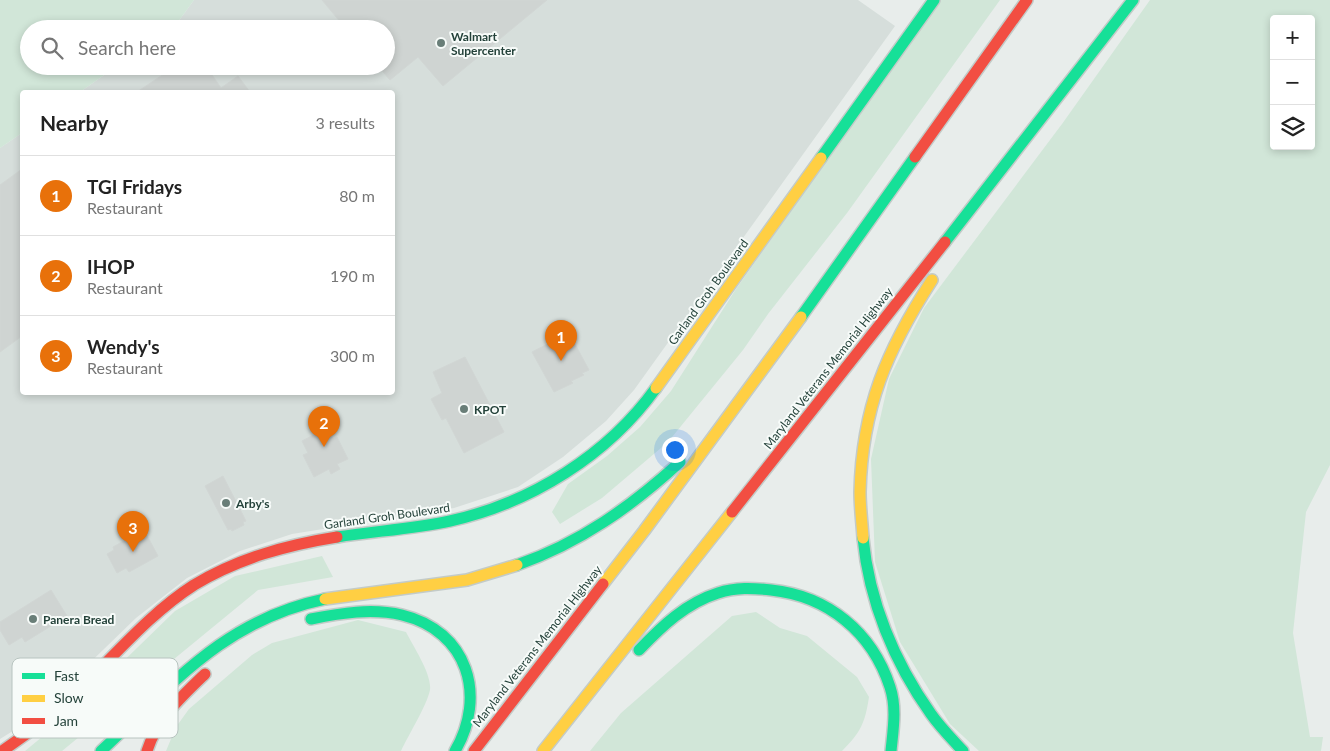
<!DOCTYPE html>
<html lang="en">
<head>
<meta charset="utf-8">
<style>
  body { margin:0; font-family:Lato,sans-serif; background:#f2f2f2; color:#222 }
  .controls { position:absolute; right:15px; top:15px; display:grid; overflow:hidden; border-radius:5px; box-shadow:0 2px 8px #0003 }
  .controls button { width:45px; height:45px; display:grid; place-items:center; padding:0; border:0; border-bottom:1px solid #e0e0e0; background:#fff; color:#222; font:25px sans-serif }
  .you { position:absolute; left:674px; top:449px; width:18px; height:18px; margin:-12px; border:4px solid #fff; border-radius:50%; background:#1a73e8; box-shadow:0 0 0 8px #1a73e833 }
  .badge { display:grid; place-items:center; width:32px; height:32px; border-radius:50%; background:#697e78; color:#fff; font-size:16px; font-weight:700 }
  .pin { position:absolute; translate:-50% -41px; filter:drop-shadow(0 1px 2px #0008) }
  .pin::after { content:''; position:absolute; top:26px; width:18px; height:15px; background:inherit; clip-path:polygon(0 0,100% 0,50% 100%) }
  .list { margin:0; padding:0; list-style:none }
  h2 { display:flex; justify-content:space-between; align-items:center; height:65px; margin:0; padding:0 20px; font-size:21px }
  h2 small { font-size:16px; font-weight:400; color:#767676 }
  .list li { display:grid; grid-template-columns:32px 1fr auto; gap:15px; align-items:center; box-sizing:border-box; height:80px; padding:0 20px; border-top:1px solid #e0e0e0 }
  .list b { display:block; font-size:19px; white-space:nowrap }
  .list p { margin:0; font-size:16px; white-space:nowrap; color:#767676 }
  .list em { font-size:16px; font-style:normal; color:#767676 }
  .icon { flex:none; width:28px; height:28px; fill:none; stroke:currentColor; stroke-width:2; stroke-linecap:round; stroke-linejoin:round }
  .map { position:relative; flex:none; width:1330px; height:751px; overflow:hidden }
  .search { position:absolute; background:#fff; box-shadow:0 2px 8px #0003; left:20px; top:20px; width:375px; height:55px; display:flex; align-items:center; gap:12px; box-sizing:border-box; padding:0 18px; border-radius:28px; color:#767676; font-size:19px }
  .panel { position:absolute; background:#fff; box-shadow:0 2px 8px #0003; left:20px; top:90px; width:375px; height:305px; border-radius:5px }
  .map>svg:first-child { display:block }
</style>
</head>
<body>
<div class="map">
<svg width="1330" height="751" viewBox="0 0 1330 751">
  <rect width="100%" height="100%" fill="#e8edeb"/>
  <path fill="#d6dedb" d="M 194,0 L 858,0 L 895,26 L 634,390 L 606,421 L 563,457 L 518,487 L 454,508 L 292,534 L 240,551 L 187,578 L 136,618 L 71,681 L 16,729 L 0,739 L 0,148 L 22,133 L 22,392 L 392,392 L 392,92 L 80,92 L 117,66 L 386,66 L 386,29 L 170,29 L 175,26 Z"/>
  <path fill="#d1e6d8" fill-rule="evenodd" d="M 0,0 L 194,0 L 175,26 L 170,29 L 29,29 L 29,66 L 117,66 L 80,92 L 22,92 L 22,133 L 0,148 Z
    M 940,0 L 1000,0 L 847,213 L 768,314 L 743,350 L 668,442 L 602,498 L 560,524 L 552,512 L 568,484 L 607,456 L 640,427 L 671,391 L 736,289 Z
    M 1150,0 L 1330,0 L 1330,465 L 1306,512 L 1293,633 L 1310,737 L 1323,737 L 1321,751 L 979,751 L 950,724 L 900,642 L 875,562 L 871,459 L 889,379 L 924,308 L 1062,124 ZM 1274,19 L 1311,19 L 1311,146 L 1274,146 Z
    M 322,556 L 333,577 L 258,590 L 62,751 L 25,751 L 65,718 L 175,611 L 235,576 Z
    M 756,612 L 780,628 L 807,636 L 857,677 L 869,697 C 865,723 861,732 842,751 L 590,751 L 621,713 L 732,616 Z
    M 358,620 L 406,632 C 413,646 432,674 430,690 C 427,705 408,736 401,751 L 166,751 L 176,727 L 189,709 L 252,655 L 272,643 Z"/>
  <path fill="#cfd4d2" stroke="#d1d6d4" d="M 322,0 L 547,0 L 443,86 L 418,57 L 390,80 L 378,66 L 386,66 L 386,29 L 346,29 Z
    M 176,66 L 206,66 L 221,88 L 238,76 L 250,92 L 137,92 Z
    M 22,169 L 22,336 L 0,352 L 0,185 Z
    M 569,333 L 589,370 L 582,373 L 584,375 L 571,381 L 573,383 L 554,392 L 532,352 Z
    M 465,357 L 504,432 L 464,453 L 446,418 L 442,420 L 431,399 L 442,393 L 433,372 Z
    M 327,428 L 333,439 L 337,437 L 348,459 L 337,464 L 340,469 L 331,474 L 329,469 L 314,477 L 303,455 L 308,453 L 302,441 Z
    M 223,476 L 246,521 L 243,522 L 244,525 L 232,531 L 231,529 L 228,530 L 205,486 Z
    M 144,530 L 158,556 L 129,572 L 126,568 L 117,573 L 107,554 L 114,550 L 113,547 Z
    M 51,590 L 67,616 L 25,642 L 22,637 L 9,645 L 0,630 L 0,622 Z"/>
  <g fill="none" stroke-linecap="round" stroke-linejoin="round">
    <g stroke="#c3cbc8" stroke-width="14">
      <path id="fast" d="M 821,158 L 934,0
        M 945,242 L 1133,0
        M 801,317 L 915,157
        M 337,537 C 375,531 413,529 450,521 C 531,503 608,455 656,388
        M 863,538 C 869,601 894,662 931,714 C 940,727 952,739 963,751
        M 517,565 C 580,543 632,506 680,462
        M 311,619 C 341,613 372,608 402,615 C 468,631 487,696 455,751
        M 639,650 C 662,626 686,603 718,593 C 736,587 753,588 771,590 C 828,596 872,632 890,687 C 897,708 893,730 891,751
        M 101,751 C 173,684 224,620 325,599"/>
    </g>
    <g stroke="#c3cbc8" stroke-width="14">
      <path id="slow" d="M 656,388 L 821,158
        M 863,538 C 862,522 860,507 860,492 C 862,407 887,350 932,280
        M 603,584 L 644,531 L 801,317
        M 325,599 L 467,580 L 517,565
        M 543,751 L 732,512"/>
    </g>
    <g stroke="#c3cbc8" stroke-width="14">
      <path id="jam" d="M 915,157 L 1027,0
        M 732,512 L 945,242
        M 2,751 C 34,730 63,706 90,679 C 123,646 155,610 194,585 C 239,558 287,545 337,537
        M 147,751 C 157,719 181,697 205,674
        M 474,751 L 603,584"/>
    </g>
    <use href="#fast" stroke="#16e098" stroke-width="11"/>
    <use href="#slow" stroke="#ffcf43" stroke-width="11"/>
    <use href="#jam" stroke="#f24e42" stroke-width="11"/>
  </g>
  <g fill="#697e78" stroke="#f7fbf9" stroke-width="2">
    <circle cx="441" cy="43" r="5"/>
    <circle cx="464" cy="409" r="5"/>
    <circle cx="226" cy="503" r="5"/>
    <circle cx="33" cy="619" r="5"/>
  </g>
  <g text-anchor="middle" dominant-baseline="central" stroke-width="4" stroke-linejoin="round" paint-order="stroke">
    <g font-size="12" font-weight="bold" fill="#24423a" stroke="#f7fbf9" text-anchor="start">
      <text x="451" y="36">Walmart<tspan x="451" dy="14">Supercenter</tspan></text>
      <text x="474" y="409">KPOT</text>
      <text x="236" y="503">Arby's</text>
      <text x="43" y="619">Panera Bread</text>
    </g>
    <g font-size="12" fill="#24423a" stroke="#f7fbf9">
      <text transform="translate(708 292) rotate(-54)">Garland Groh Boulevard</text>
      <text transform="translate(828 368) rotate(-52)">Maryland Veterans Memorial Highway</text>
      <text transform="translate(387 516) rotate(-8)">Garland Groh Boulevard</text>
      <text transform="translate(537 646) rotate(-52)">Maryland Veterans Memorial Highway</text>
    </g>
  </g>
  <rect x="12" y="658" width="166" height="80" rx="8" fill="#f7fbf9" stroke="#b8c4c0" stroke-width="1"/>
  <rect x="22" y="673" width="23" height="6" fill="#16e098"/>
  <rect x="22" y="695" width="23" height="7" fill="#ffcf43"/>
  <rect x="22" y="718" width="23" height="6" fill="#f24e42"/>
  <g font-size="14" fill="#24423a">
    <text x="54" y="681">Fast</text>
    <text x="54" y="703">Slow</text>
    <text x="54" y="726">Jam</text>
  </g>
</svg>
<div class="controls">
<button>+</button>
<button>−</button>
<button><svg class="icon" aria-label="layers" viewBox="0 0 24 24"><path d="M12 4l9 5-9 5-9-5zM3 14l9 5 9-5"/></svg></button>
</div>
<div class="you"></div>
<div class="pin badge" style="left:561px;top:361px;background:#e8710a">1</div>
<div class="pin badge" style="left:324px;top:447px;background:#e8710a">2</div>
<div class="pin badge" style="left:133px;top:552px;background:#e8710a">3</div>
<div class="search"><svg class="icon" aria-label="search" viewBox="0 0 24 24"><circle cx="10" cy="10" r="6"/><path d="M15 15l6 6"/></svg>Search here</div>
<section class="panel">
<h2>Nearby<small>3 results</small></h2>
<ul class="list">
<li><span class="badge" style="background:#e8710a">1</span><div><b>TGI Fridays</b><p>Restaurant</p></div><em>80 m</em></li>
<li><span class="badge" style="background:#e8710a">2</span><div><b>IHOP</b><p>Restaurant</p></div><em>190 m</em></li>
<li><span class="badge" style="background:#e8710a">3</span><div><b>Wendy's</b><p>Restaurant</p></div><em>300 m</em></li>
</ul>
</section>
</div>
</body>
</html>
